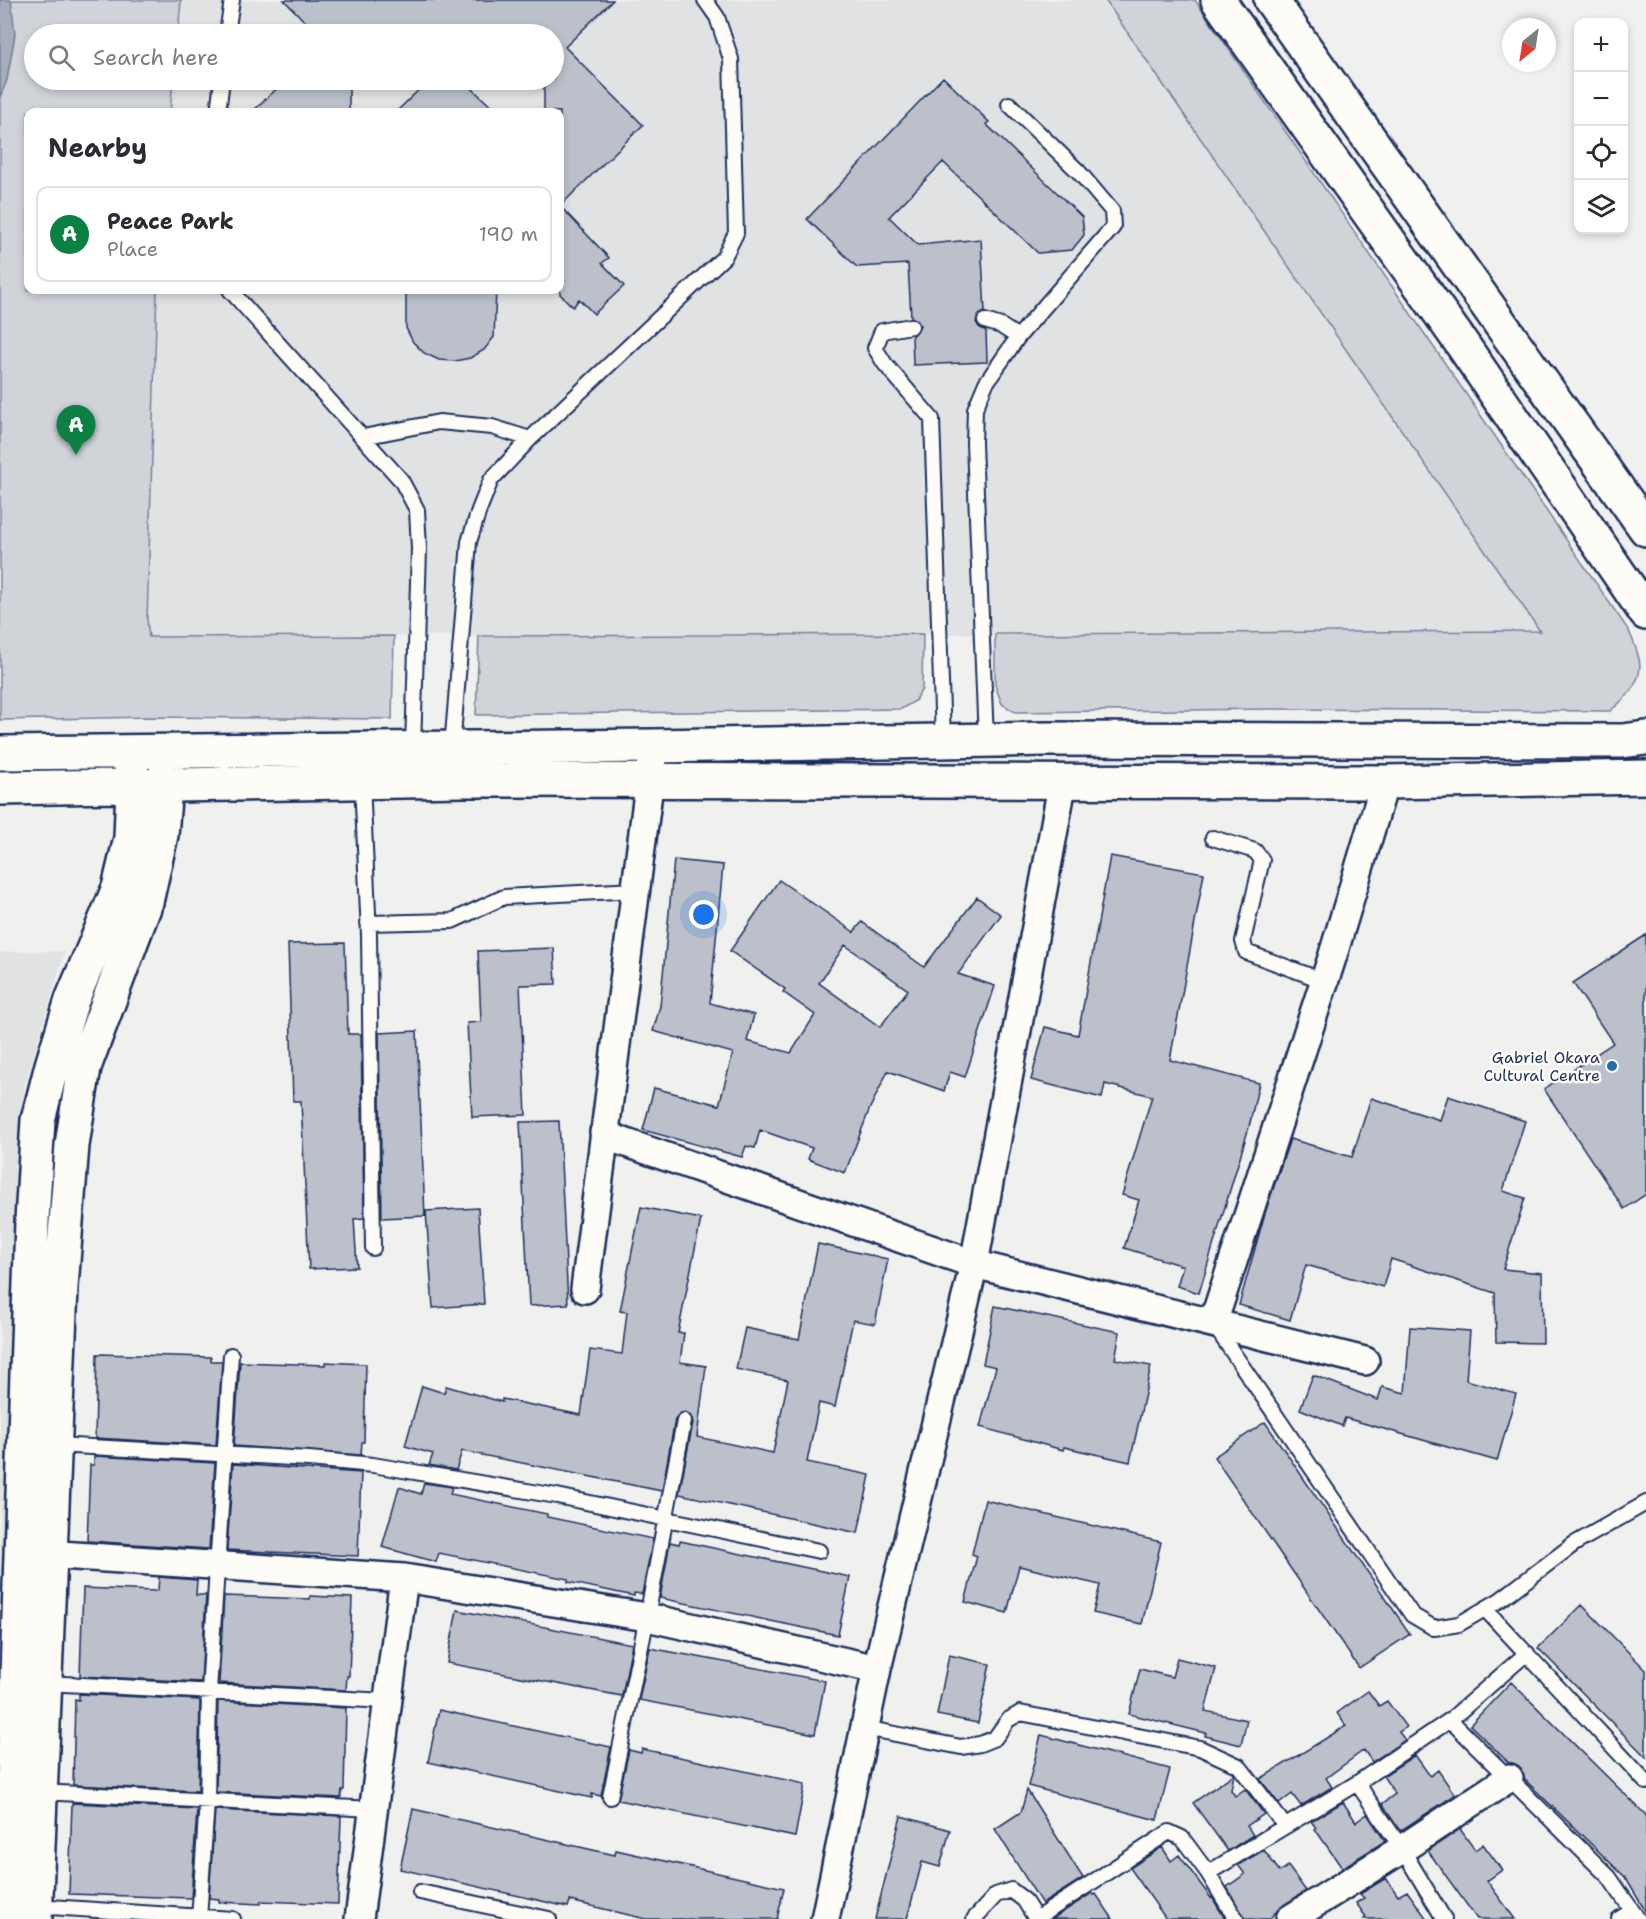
<!DOCTYPE html>
<html lang="en">
<head>
<meta charset="utf-8">
<style>
  body { margin:0; font-family:"Shantell Sans",sans-serif; background:#f2f2f3; color:#2b2b33 }
  .controls { position:absolute; right:18px; top:18px; display:grid; overflow:hidden; border-radius:12px; box-shadow:0 3px 9px #0003 }
  .controls button { width:54px; height:54px; display:grid; place-items:center; padding:0; border:0; border-bottom:2px solid #e1e1e2; background:#fff; color:#2b2b33; font:30px sans-serif }
  .compass { position:absolute; left:1502px; top:18px; width:54px; height:54px; border-radius:50%; background:#fff; box-shadow:0 3px 9px #0003; rotate:210deg }
  .you { position:absolute; left:704px; top:915px; width:21px; height:21px; margin:-15px; border:4px solid #fff; border-radius:50%; background:#1a73e8; box-shadow:0 0 0 9px #1a73e833 }
  .badge { display:grid; place-items:center; width:39px; height:39px; border-radius:50%; background:#0b8043; color:#fff; font-size:20px; font-weight:700 }
  .pin { position:absolute; translate:-50% -50px; filter:drop-shadow(0 2px 3px #0008) }
  .pin::after { content:''; position:absolute; top:32px; width:21px; height:18px; background:inherit; clip-path:polygon(0 0,100% 0,50% 100%) }
  .list { margin:0; padding:0; list-style:none }
  h2 { display:flex; justify-content:space-between; align-items:center; height:78px; margin:0; padding:0 24px; font-size:26px }
  h2 small { font-size:20px; font-weight:400; color:#7c7c81 }
  .list li { display:grid; grid-template-columns:39px 1fr auto; gap:18px; align-items:center; box-sizing:border-box; height:96px; margin:0 12px 12px; padding:0 12px; border:2px solid #e1e1e2; border-radius:12px }
  .list b { display:block; font-size:22px; white-space:nowrap }
  .list p { margin:0; font-size:20px; white-space:nowrap; color:#7c7c81 }
  .list em { font-size:20px; font-style:normal; color:#7c7c81 }
  .icon { flex:none; width:33px; height:33px; fill:none; stroke:currentColor; stroke-width:2; stroke-linecap:round; stroke-linejoin:round }
  .map { position:relative; flex:none; width:1646px; height:1919px; overflow:hidden }
  .search { position:absolute; background:#fff; box-shadow:0 3px 9px #0003; left:24px; top:24px; width:540px; height:66px; display:flex; align-items:center; gap:15px; box-sizing:border-box; padding:0 21px; border-radius:33px; color:#7c7c81; font-size:22px }
  .panel { position:absolute; background:#fff; box-shadow:0 3px 9px #0003; left:24px; top:108px; width:540px; height:186px; border-radius:12px }
  .map>svg:first-child { display:block }
</style>
</head>
<body>
<div class="map">
<svg width="1646" height="1919" viewBox="0 0 1646 1919">
  <rect width="100%" height="100%" fill="#f0f0ee"/>
  <filter id="ink" filterUnits="userSpaceOnUse"><feTurbulence type="fractalNoise" baseFrequency=".0167" numOctaves="2"/><feDisplacementMap in="SourceGraphic" scale="12" xChannelSelector="R" yChannelSelector="G"/><feConvolveMatrix kernelMatrix="1 2 1 2 8 2 1 2 1" color-interpolation-filters="sRGB"/></filter>
  <g filter="url(#ink)">
    <path fill="#e0e2e3" d="M 181,0 L 1105,0 L 1541,631 L 149,637 L 147,620 L 157,290 L 560,290 L 560,112 L 170,112 L 173,80 L 554,80 L 554,34 L 178,34 Z
      M 65,951 L 24,1088 L 0,1638 L 0,952 Z"/>
    <path fill="#d0d3d8" stroke="#76819b" stroke-width="1.5" d="M 0,0 L 181,0 L 178,34 L 34,34 L 34,80 L 173,80 L 170,112 L 28,112 L 28,290 L 157,290 L 147,620 L 149,637 L 394,636 L 392,719 L 150,717 L 0,720 Z
      M 1105,0 L 1195,0 L 1629,631 C 1633,640 1637,650 1639,659 C 1644,681 1625,699 1610,711 L 1270,709 L 1015,712 L 1002,704 L 995,685 L 995,634 L 1540,631 Z
      M 923,634 L 922,689 L 915,701 L 901,709 L 476,715 L 479,636 Z"/>
    <path fill="#a7adbd" stroke="#6f7b97" stroke-width="1.5" d="M 0,0 L 11,0 L 15,34 L 7,80 L 0,97 Z"/>
    <path fill="#bbc0ca" stroke="#1b2f5e" stroke-width="1.5" fill-rule="evenodd" d="M 284,0 L 613,0 L 565,47 L 643,125 L 560,206 L 609,258 L 602,263 L 624,286 L 594,314 L 579,299 L 573,307 L 560,294 L 560,112 L 544,112 L 544,80 L 554,80 L 554,34 L 491,34 L 486,30 L 406,30 L 402,34 L 317,34 Z
      M 943,77 L 989,122 L 986,124 L 1082,217 L 1084,235 L 1072,250 L 1038,253 L 943,162 L 889,217 L 918,245 L 981,239 L 985,312 L 979,315 L 976,322 L 979,327 L 986,331 L 987,362 L 913,365 L 912,335 L 917,332 L 920,325 L 917,320 L 911,317 L 908,264 L 857,267 L 807,219 Z
      M 286,80 L 349,80 L 349,112 L 252,112 Z
      M 463,80 L 497,112 L 396,112 L 428,81 Z
      M 406,290 L 496,290 L 494,337 L 484,350 L 470,358 L 455,361 L 439,360 L 424,353 L 413,342 L 406,328 Z
      M 1110,856 L 1204,873 L 1170,1060 L 1259,1083 L 1249,1127 L 1199,1293 L 1177,1286 L 1183,1266 L 1124,1248 L 1139,1200 L 1122,1195 L 1152,1096 L 1105,1084 L 1102,1098 L 1031,1080 L 1045,1027 L 1078,1035 Z
      M 674,860 L 723,865 L 710,1003 L 754,1015 L 747,1041 L 791,1053 L 815,1015 L 783,992 L 785,989 L 730,951 L 779,880 L 854,932 L 853,933 L 862,922 L 924,967 L 977,897 L 1001,915 L 958,974 L 995,986 L 965,1077 L 950,1072 L 944,1091 L 888,1071 L 870,1108 L 845,1173 L 808,1159 L 812,1148 L 760,1130 L 755,1148 L 746,1146 L 742,1157 L 643,1130 L 654,1088 L 719,1105 L 733,1053 L 653,1031 L 660,1006 ZM 845,945 L 908,990 L 880,1027 L 819,983 Z
      M 1646,935 L 1646,1194 L 1624,1209 L 1544,1089 L 1613,1043 L 1573,983 Z
      M 345,943 L 348,1034 L 361,1034 L 364,1218 L 354,1219 L 357,1267 L 309,1269 L 301,1101 L 293,1101 L 288,944 Z
      M 554,948 L 556,984 L 520,985 L 526,1115 L 472,1117 L 467,1023 L 481,1022 L 478,951 Z
      M 417,1031 L 425,1216 L 382,1218 L 379,1033 Z
      M 1448,1096 L 1525,1121 L 1503,1191 L 1525,1198 L 1503,1269 L 1542,1273 L 1543,1343 L 1496,1342 L 1495,1293 L 1391,1259 L 1383,1287 L 1306,1265 L 1290,1320 L 1239,1305 L 1265,1213 L 1290,1139 L 1352,1157 L 1371,1098 L 1440,1120 Z
      M 559,1121 L 568,1304 L 529,1306 L 520,1122 Z
      M 641,1207 L 701,1219 L 678,1333 L 684,1333 L 680,1362 L 706,1366 L 697,1437 L 773,1453 L 788,1380 L 736,1369 L 745,1328 L 799,1339 L 818,1244 L 888,1259 L 875,1324 L 853,1320 L 835,1407 L 819,1403 L 807,1462 L 870,1475 L 858,1533 L 679,1494 L 693,1423 L 692,1418 L 686,1412 L 681,1413 L 675,1419 L 662,1491 L 462,1451 L 456,1470 L 429,1465 L 433,1454 L 405,1446 L 422,1386 L 444,1393 L 446,1386 L 502,1402 L 502,1399 L 581,1415 L 590,1350 L 622,1354 L 627,1312 L 620,1311 Z
      M 478,1208 L 484,1304 L 433,1308 L 426,1211 Z
      M 995,1306 L 1120,1332 L 1115,1359 L 1151,1366 L 1130,1462 L 1064,1447 L 1063,1450 L 980,1427 L 996,1367 L 983,1364 Z
      M 1410,1327 L 1470,1331 L 1466,1380 L 1516,1394 L 1497,1461 L 1345,1418 L 1342,1426 L 1300,1409 L 1313,1375 L 1378,1400 L 1382,1387 L 1405,1393 Z
      M 97,1354 L 211,1357 L 211,1361 L 222,1361 L 216,1445 L 95,1438 Z
      M 240,1362 L 325,1365 L 325,1362 L 366,1364 L 364,1442 L 362,1442 L 361,1455 L 234,1446 Z
      M 1265,1422 L 1410,1634 L 1359,1668 L 1214,1457 Z
      M 94,1456 L 215,1463 L 209,1549 L 87,1541 L 90,1465 L 94,1465 Z
      M 233,1464 L 361,1473 L 358,1556 L 227,1550 Z
      M 424,1483 L 452,1487 L 450,1494 L 547,1514 L 547,1517 L 653,1539 L 642,1594 L 634,1593 L 634,1596 L 568,1582 L 568,1579 L 439,1553 L 436,1562 L 382,1547 L 399,1487 L 421,1494 Z
      M 985,1500 L 1161,1542 L 1142,1624 L 1093,1613 L 1100,1585 L 1019,1566 L 1007,1613 L 965,1602 L 977,1556 L 972,1554 Z
      M 680,1541 L 850,1577 L 838,1635 L 660,1598 L 670,1542 L 679,1544 Z
      M 159,1577 L 197,1580 L 196,1595 L 206,1595 L 201,1682 L 80,1676 L 83,1588 L 155,1591 L 158,1590 Z
      M 224,1596 L 310,1599 L 310,1596 L 352,1598 L 349,1676 L 347,1676 L 346,1690 L 219,1683 Z
      M 1582,1605 L 1646,1670 L 1646,1757 L 1538,1648 Z
      M 457,1610 L 632,1644 L 622,1696 L 447,1663 Z
      M 650,1648 L 825,1681 L 815,1734 L 639,1700 Z
      M 949,1655 L 990,1664 L 978,1723 L 937,1715 Z
      M 1177,1658 L 1216,1668 L 1205,1711 L 1247,1720 L 1241,1745 L 1205,1736 L 1206,1733 L 1129,1714 L 1140,1669 L 1172,1677 Z
      M 1511,1682 L 1646,1815 L 1646,1912 L 1625,1877 L 1524,1779 L 1522,1769 L 1515,1764 L 1508,1762 L 1470,1725 Z
      M 1368,1691 L 1379,1706 L 1387,1701 L 1406,1727 L 1399,1732 L 1405,1740 L 1372,1762 L 1364,1750 L 1326,1778 L 1332,1787 L 1301,1806 L 1292,1794 L 1279,1804 L 1260,1779 L 1346,1726 L 1337,1713 Z
      M 79,1694 L 200,1700 L 198,1791 L 73,1785 L 75,1699 L 79,1700 Z
      M 218,1701 L 346,1708 L 344,1790 L 342,1790 L 341,1798 L 216,1792 Z
      M 439,1710 L 611,1747 L 601,1796 L 592,1794 L 592,1798 L 428,1762 Z
      M 1041,1735 L 1170,1769 L 1157,1820 L 1028,1786 Z
      M 642,1749 L 805,1784 L 795,1837 L 618,1800 L 629,1750 L 641,1753 Z
      M 1415,1755 L 1430,1776 L 1438,1770 L 1455,1795 L 1400,1831 L 1382,1804 L 1395,1794 L 1383,1776 Z
      M 1234,1774 L 1231,1790 L 1235,1796 L 1245,1789 L 1264,1814 L 1247,1826 L 1253,1835 L 1228,1851 L 1193,1803 Z
      M 1027,1790 L 1083,1878 L 1042,1904 L 995,1829 L 1021,1812 Z
      M 1343,1802 L 1356,1822 L 1367,1814 L 1385,1841 L 1342,1868 L 1315,1829 L 1316,1828 L 1311,1821 Z
      M 72,1803 L 197,1809 L 191,1898 L 69,1894 Z
      M 413,1809 L 615,1855 L 616,1850 L 784,1888 L 777,1919 L 646,1919 L 570,1901 L 568,1907 L 400,1869 Z
      M 215,1810 L 341,1816 L 338,1904 L 261,1901 L 261,1904 L 219,1902 L 219,1899 L 209,1898 Z
      M 901,1816 L 950,1830 L 940,1867 L 922,1862 L 907,1919 L 875,1919 Z
      M 1460,1829 L 1475,1850 L 1483,1844 L 1502,1870 L 1487,1881 L 1515,1919 L 1477,1919 L 1428,1851 Z
      M 1162,1847 L 1171,1861 L 1179,1855 L 1211,1898 L 1212,1897 L 1225,1919 L 1166,1919 L 1130,1868 Z
      M 1264,1850 L 1280,1872 L 1288,1866 L 1306,1891 L 1282,1906 L 1269,1919 L 1245,1919 L 1227,1887 L 1245,1874 L 1238,1865 Z
      M 1386,1878 L 1398,1896 L 1407,1891 L 1427,1919 L 1364,1919 L 1366,1917 L 1356,1903 L 1364,1898 L 1360,1894 Z
      M 1092,1893 L 1094,1895 L 1096,1894 L 1113,1919 L 1052,1919 Z"/>
    <g fill="none" stroke-linecap="round" stroke-linejoin="round">
      <g stroke="#1b2f5e" stroke-width="18">
        <path id="lane" d="M 227,34 L 232,0
          M 1009,104 L 1079,172 L 1112,211 L 1113,227 L 1018,337
          M 218,112 L 222,80
          M 230,290 L 401,480 L 417,510 L 419,549 L 413,748
          M 985,321 L 1001,326 L 1018,337 L 986,383 L 975,409 L 974,443 L 986,740
          M 911,326 L 882,331 L 875,348 L 885,364 L 932,419 L 943,740
          M 363,437 L 439,422 L 492,427 L 530,439
          M 452,748 L 469,542 L 479,510 L 491,480 L 530,439 L 724,257 L 736,233 L 731,59 L 717,17 L 705,0
          M 362,782 L 369,935 L 373,1248
          M 1213,838 L 1255,851 L 1262,860 L 1243,941 L 1246,952 L 1324,981
          M 368,923 L 452,921 L 504,897 L 635,890
          M 1214,1325 L 1412,1615 L 1434,1628 L 1459,1624 L 1500,1600 L 1574,1544 L 1646,1503
          M 55,1445 L 309,1459 L 373,1465 L 557,1496 L 819,1551
          M 1485,1609 L 1646,1782
          M 45,1683 L 387,1701
          M 1450,1720 L 1609,1877 L 1638,1919
          M 865,1728 L 961,1747 L 980,1744 L 995,1738 L 1008,1720 L 1020,1713 L 1200,1748 L 1239,1766 L 1285,1826
          M 1357,1783 L 1402,1849 L 1444,1919
          M 40,1792 L 373,1809
          M 610,1797 L 647,1617 L 684,1421
          M 1208,1873 L 1357,1783 L 1450,1720 L 1527,1653
          M 420,1892 L 549,1919
          M 35,1906 L 233,1919
          M 199,1919 L 207,1801 L 209,1691 L 231,1355
          M 974,1919 L 996,1895 L 1011,1890 L 1024,1900 L 1036,1919
          M 1036,1919 L 1169,1832 L 1182,1838 L 1208,1873 L 1236,1919
          M 1619,1919 L 1632,1911"/>
      </g>
      <g stroke="#1b2f5e" stroke-width="32">
        <path id="street" d="M 604,1132 L 618,1140 L 974,1264 L 1365,1361
          M 585,1289 L 652,761
          M 1213,1323 L 1332,958 L 1385,782
          M 30,1553 L 404,1578 L 647,1617 L 877,1669
          M 359,1919 L 404,1578
          M 825,1919 L 877,1669 L 974,1264 L 1063,780
          M 1290,1919 L 1402,1849 L 1509,1778"/>
      </g>
      <g stroke="#1b2f5e" stroke-width="38">
        <path id="secondary" d="M 1218,0 L 1462,344 L 1646,613
          M 1271,0 L 1646,529
          M 0,753 L 653,746 L 1047,739 L 1622,741 L 1646,738
          M 0,788 L 463,780 L 1385,782 L 1646,777
          M 9,1919 L 32,1221 L 38,1120 L 52,1065 L 72,1000 L 119,888 L 131,838 L 133,786 L 131,765
          M 35,1919 L 61,1287 L 72,1145 L 84,1067 L 146,902 L 161,835 L 167,763"/>
      </g>
      <use href="#lane" stroke="#fdfcf7" stroke-width="14"/>
      <use href="#street" stroke="#fdfcf7" stroke-width="27"/>
      <use href="#secondary" stroke="#fdfcf7" stroke-width="33"/>
    </g>
  </g>
  <circle fill="#1f6fb2" stroke="#fdfcf7" stroke-width="2" cx="1612" cy="1066" r="6"/>
  <g text-anchor="middle" dominant-baseline="central" stroke-width="5" stroke-linejoin="round" paint-order="stroke">
    <g font-size="16" fill="#1b2f5e" stroke="#fdfcf7" text-anchor="end">
      <text x="1600" y="1057">Gabriel Okara<tspan x="1600" dy="18">Cultural Centre</tspan></text>
    </g>
  </g>
</svg>
<div class="controls">
<button>+</button>
<button>−</button>
<button><svg class="icon" aria-label="locate" viewBox="0 0 24 24"><circle cx="12" cy="12" r="6"/><path d="M12 2v4M12 18v4M2 12h4M18 12h4"/></svg></button>
<button><svg class="icon" aria-label="layers" viewBox="0 0 24 24"><path d="M12 4l9 5-9 5-9-5zM3 14l9 5 9-5"/></svg></button>
</div>
<svg class="compass" viewBox="-18 -18 36 36"><path d="M0-13l5 13h-10z" fill="#e53935"/><path d="M0 13l5-13h-10z" fill="#7c7c81"/></svg>
<div class="you"></div>
<div class="pin badge" style="left:76px;top:455px">A</div>
<div class="search"><svg class="icon" aria-label="search" viewBox="0 0 24 24"><circle cx="10" cy="10" r="6"/><path d="M15 15l6 6"/></svg>Search here</div>
<section class="panel">
<h2>Nearby<small></small></h2>
<ul class="list">
<li><span class="badge">A</span><div><b>Peace Park</b><p>Place</p></div><em>190 m</em></li>
</ul>
</section>
</div>
</body>
</html>
